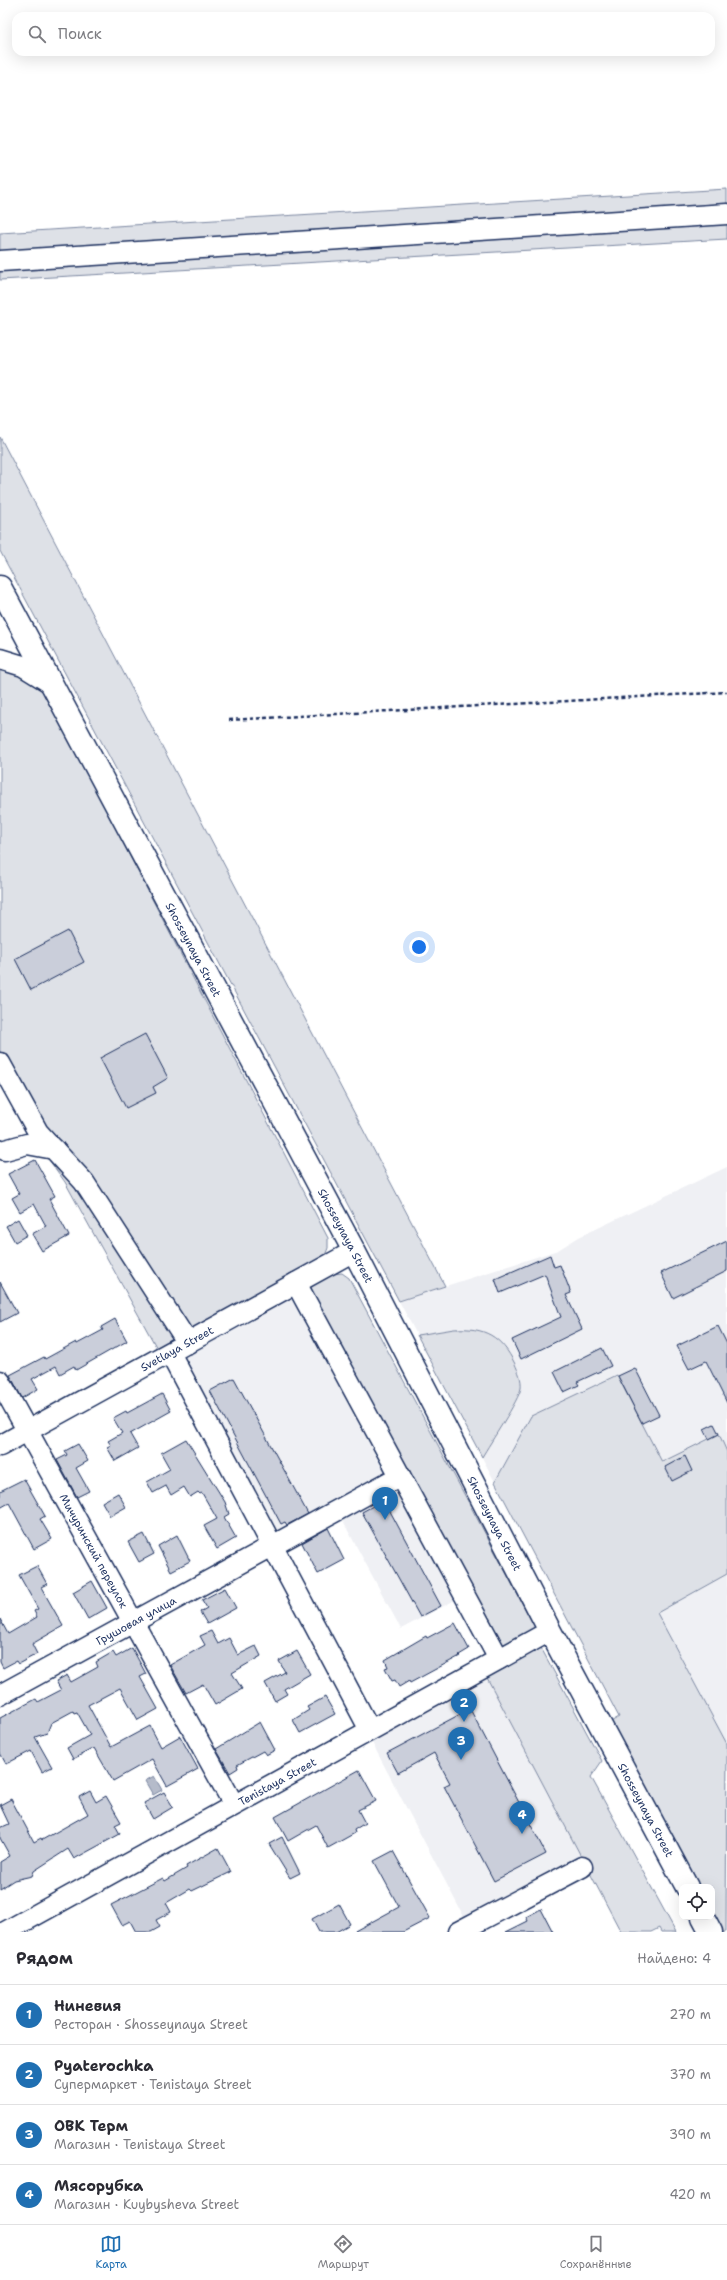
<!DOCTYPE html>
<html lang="ru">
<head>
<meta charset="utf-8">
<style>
  body { margin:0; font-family:"Shantell Sans",sans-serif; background:#f2f2f3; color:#2b2b33 }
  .controls { position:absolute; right:12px; bottom:12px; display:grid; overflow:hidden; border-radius:8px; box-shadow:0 4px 16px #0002 }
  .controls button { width:36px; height:36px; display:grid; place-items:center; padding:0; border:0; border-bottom:1px solid #e1e1e2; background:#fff; color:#2b2b33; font:20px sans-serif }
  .you { position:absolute; left:419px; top:947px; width:14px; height:14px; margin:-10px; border:3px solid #fff; border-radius:50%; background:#1a73e8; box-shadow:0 0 0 6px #1a73e833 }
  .badge { display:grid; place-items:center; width:26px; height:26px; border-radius:50%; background:#1f6fb2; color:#fff; font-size:13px; font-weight:700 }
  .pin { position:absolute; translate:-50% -33px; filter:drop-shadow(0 1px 2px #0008) }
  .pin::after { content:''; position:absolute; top:21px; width:14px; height:12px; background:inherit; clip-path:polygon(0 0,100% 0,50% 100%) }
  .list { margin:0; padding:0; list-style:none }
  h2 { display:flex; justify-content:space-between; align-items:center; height:52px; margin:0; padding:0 16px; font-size:17px }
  h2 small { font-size:13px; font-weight:400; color:#7c7c81 }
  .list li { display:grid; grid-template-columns:26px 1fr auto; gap:12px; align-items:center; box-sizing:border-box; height:60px; padding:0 16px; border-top:1px solid #e1e1e2 }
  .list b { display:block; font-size:15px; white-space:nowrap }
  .list p { margin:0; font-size:13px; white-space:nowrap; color:#7c7c81 }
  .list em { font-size:13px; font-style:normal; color:#7c7c81 }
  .icon { flex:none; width:22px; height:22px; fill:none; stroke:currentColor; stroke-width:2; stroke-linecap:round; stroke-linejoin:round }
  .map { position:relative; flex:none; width:727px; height:1932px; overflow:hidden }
  .search { position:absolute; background:#fff; box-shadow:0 4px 16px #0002; left:12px; right:12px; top:12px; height:44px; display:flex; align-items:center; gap:10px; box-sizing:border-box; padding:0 14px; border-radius:12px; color:#7c7c81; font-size:15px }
  .sheet { height:292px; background:#fff }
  nav { display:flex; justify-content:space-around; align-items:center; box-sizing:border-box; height:56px; border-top:1px solid #e1e1e2; background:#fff; font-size:11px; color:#7c7c81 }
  nav a { display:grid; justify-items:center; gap:2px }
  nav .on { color:#1f6fb2 }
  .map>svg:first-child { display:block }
</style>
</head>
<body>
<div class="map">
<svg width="727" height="1932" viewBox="0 0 727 1932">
  <rect width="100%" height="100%" fill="#fff"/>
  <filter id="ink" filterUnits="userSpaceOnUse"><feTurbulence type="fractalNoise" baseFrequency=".025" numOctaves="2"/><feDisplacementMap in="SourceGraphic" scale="8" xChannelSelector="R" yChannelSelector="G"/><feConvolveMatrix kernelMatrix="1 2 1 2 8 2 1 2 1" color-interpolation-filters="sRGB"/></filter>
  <g filter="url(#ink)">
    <path fill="#eff0f4" d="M 727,1167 L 727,1452 L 719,1434 L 662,1462 L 617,1375 L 531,1416 L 495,1482 L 399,1301 L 558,1250 L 579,1237 Z
      M 306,1287 L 470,1592 L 401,1629 L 339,1514 L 268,1552 L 165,1363 Z
      M 727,1574 L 727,1744 L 657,1613 Z
      M 485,1674 L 590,1873 L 479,1932 L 472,1932 L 369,1737 Z"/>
    <path fill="#dee1e7" stroke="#7c88a2" d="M 727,189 L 727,208 L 0,256 L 0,233 Z
      M 727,221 L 727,239 L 0,280 L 0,266 Z
      M 0,437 L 445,1286 L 399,1301 L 0,551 Z
      M 0,666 L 39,681 L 328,1238 L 328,1248 L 324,1258 L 159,1352 L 65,1182 L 28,1131 L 0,1080 Z
      M 342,1273 L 349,1278 L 536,1629 L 502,1650 L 306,1287 L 333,1274 Z
      M 454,1329 C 485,1327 501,1336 515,1364 C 518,1371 522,1379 521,1388 C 519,1400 490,1443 482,1457 L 417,1335 Z
      M 617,1375 L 662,1462 L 719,1434 L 727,1452 L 727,1574 L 657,1613 L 727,1744 L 726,1932 L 722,1932 L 712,1914 L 712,1887 L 698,1887 L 609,1723 L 619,1717 L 495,1482 L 531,1416 Z
      M 539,1644 L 602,1761 L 591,1777 L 676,1932 L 661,1932 L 659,1928 L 651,1932 L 621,1932 L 485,1674 Z"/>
    <path fill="#b5bbca" stroke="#77839f" d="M 154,1776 L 162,1790 L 153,1795 L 145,1781 Z"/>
    <path fill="#caceda" stroke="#1b2f5e" d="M 68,931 L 84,962 L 31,990 L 15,959 Z
      M 145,1034 L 168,1078 L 153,1087 L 156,1093 L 126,1108 L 100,1058 Z
      M 35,1160 L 55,1196 L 49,1199 L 69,1236 L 42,1251 L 32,1234 L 46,1226 L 34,1204 L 20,1212 L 12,1198 L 19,1194 L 8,1174 Z
      M 18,1219 L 27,1235 L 15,1242 L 6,1226 Z
      M 727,1241 L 727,1271 L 673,1298 L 661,1273 Z
      M 550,1255 L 554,1267 L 560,1265 L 571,1293 L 566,1295 L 582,1329 L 521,1359 L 512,1340 L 561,1317 L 545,1274 L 500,1293 L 495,1279 Z
      M 0,1282 L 17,1313 L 0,1322 Z
      M 115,1319 L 127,1341 L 76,1370 L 74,1366 L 60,1374 L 56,1366 L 32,1379 L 38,1389 L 22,1398 L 10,1375 L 44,1357 L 45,1359 L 76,1342 L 77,1344 L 103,1330 L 101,1327 Z
      M 718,1326 L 727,1344 L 727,1403 L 706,1361 L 689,1369 L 677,1346 Z
      M 602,1348 L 611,1366 L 577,1382 L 579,1385 L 564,1392 L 554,1372 Z
      M 635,1368 L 659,1415 L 642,1423 L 618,1376 Z
      M 234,1378 L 308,1514 L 287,1525 L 285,1522 L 281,1524 L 210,1391 Z
      M 162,1394 L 171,1411 L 130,1434 L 138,1448 L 115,1461 L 107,1447 L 111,1445 L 108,1441 L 122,1433 L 113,1418 L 126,1411 L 127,1413 Z
      M 714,1424 L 719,1434 L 709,1439 L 704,1429 Z
      M 186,1439 L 225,1502 L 229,1514 L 224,1517 L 236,1538 L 217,1549 L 204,1526 L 217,1519 L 202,1493 L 200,1494 L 198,1492 L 190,1497 L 184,1487 L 171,1495 L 166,1486 L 153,1493 L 147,1482 L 170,1469 L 161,1453 Z
      M 78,1444 L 88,1461 L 76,1468 L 89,1491 L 77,1497 L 57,1460 L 67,1455 L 65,1451 Z
      M 685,1456 L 692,1471 L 672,1481 L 665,1467 Z
      M 24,1479 L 45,1516 L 40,1519 L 52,1539 L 34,1549 L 9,1503 L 0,1508 L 0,1491 Z
      M 118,1493 L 126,1507 L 110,1516 L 102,1502 Z
      M 384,1500 L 441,1606 L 420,1617 L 362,1512 Z
      M 328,1528 L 344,1560 L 318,1574 L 302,1543 Z
      M 144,1534 L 154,1554 L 139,1562 L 128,1542 Z
      M 177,1535 L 190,1561 L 171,1571 L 158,1546 Z
      M 37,1566 L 47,1584 L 41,1587 L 63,1626 L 32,1644 L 37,1654 L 18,1664 L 16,1661 L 3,1668 L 0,1662 L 0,1619 L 8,1634 L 37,1617 L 34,1611 L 38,1609 L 19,1575 Z
      M 92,1581 L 107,1608 L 88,1619 L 73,1592 Z
      M 225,1588 L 236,1608 L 207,1624 L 200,1612 L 207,1608 L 202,1600 Z
      M 455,1623 L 469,1649 L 459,1655 L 460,1656 L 410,1683 L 409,1681 L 399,1687 L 395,1680 L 392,1681 L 385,1668 L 388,1667 L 385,1660 L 426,1636 L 427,1638 Z
      M 211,1631 L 218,1644 L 229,1638 L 238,1655 L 256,1646 L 261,1656 L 232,1673 L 242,1689 L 215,1705 L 203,1684 L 186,1693 L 170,1665 L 205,1645 L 200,1636 Z
      M 132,1648 L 146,1674 L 140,1677 L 158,1709 L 138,1720 L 120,1688 L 88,1705 L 111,1747 L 150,1726 L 161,1747 L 180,1736 L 198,1769 L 167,1786 L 152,1759 L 113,1781 L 94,1748 L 73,1759 L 67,1748 L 90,1735 L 77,1712 L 74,1713 L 73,1711 L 51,1723 L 47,1733 L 35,1737 L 52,1767 L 42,1772 L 31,1751 L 6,1764 L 0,1753 L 0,1718 L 36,1699 L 38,1702 L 61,1690 L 56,1681 L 67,1675 L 71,1682 L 98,1667 L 96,1662 L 113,1652 L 116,1657 Z
      M 297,1651 L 310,1674 L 284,1689 L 287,1694 L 275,1701 L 265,1683 L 285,1672 L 279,1661 Z
      M 325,1697 L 335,1714 L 300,1733 L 293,1720 L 309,1710 L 307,1707 Z
      M 470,1709 L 546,1854 L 494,1881 L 444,1786 L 450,1783 L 434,1753 L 398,1773 L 387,1753 Z
      M 260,1722 L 275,1750 L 266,1755 L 263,1751 L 237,1765 L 238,1768 L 230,1773 L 216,1749 Z
      M 359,1770 L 376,1801 L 358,1810 L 365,1823 L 354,1830 L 355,1833 L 328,1848 L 316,1825 L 288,1841 L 275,1817 Z
      M 90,1791 L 96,1802 L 106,1796 L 121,1822 L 115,1825 L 120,1834 L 74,1859 L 68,1849 L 34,1871 L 32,1876 L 14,1880 L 0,1889 L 0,1862 L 10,1856 L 0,1838 L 0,1828 L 9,1824 L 0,1805 L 11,1799 L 34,1842 L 41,1838 L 42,1840 L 88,1814 L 79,1797 Z
      M 164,1792 L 173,1807 L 153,1819 L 144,1803 Z
      M 282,1837 L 300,1873 L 290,1878 L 269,1844 Z
      M 218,1848 L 231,1872 L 192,1891 L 190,1889 L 166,1903 L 171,1912 L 156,1920 L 160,1927 L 151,1932 L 136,1932 L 130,1921 L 122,1925 L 111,1905 L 163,1878 L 165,1881 L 187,1868 L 186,1866 Z
      M 393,1851 L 430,1918 L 403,1932 L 353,1932 L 399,1907 L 374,1861 Z
      M 339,1904 L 350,1924 L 336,1932 L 319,1932 L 312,1919 Z
      M 541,1909 L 553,1932 L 506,1932 L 528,1921 L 526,1917 Z"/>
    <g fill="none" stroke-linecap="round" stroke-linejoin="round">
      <g stroke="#1b2f5e" stroke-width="23">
        <g id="minor">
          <path d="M 0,261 L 727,214"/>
          <path d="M 0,659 L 23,666 L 52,684"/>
          <path d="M 0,1063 L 38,1132 L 84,1182 L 188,1343"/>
          <path d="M 5,1150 L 27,1144 L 54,1149"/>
          <path d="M 296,1283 L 499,1659"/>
          <path d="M 170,1353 L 370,1730"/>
          <path id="s1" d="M 0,1381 L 234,1805"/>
          <path id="s2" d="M 0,1446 L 354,1251"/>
          <path id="s3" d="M 0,1695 L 400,1476"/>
          <path id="s4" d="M 5,1932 L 550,1631"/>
          <path d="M 458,1932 L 582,1867"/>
        </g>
      </g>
      <g stroke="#1b2f5e" stroke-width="25">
        <g id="major">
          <path id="s5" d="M 0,587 L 354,1251 L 550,1631 L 687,1887"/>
          <path d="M 703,1917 L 711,1932"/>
        </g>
      </g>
      <path stroke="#1b2f5e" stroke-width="2.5" stroke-dasharray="4 3" stroke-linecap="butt" d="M 229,720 L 727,692"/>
      <use href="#minor" stroke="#fff" stroke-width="20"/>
      <use href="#major" stroke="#fff" stroke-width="22"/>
    </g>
  </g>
  <g text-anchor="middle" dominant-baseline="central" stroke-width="3" stroke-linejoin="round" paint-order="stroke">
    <g font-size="11" fill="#1b2f5e" stroke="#fff">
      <text stroke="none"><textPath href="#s5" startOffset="411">Shosseynaya Street</textPath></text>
      <text stroke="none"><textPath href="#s5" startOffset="735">Shosseynaya Street</textPath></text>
      <text stroke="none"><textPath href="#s2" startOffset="202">Svetlaya Street</textPath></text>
      <text stroke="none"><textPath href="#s5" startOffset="1059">Shosseynaya Street</textPath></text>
      <text stroke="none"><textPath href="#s1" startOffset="194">Мичуринский переулок</textPath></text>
      <text stroke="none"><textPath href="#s3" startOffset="155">Грушовая улица</textPath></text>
      <text stroke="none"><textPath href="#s4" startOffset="311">Tenistaya Street</textPath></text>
      <text stroke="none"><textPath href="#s5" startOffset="1383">Shosseynaya Street</textPath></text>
    </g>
  </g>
</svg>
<div class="controls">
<button><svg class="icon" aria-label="locate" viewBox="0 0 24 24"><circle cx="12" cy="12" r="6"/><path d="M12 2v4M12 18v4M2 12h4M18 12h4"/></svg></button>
</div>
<div class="you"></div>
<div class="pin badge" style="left:385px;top:1520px">1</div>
<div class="pin badge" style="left:464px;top:1722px">2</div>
<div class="pin badge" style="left:461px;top:1760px">3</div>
<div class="pin badge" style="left:522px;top:1834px">4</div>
<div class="search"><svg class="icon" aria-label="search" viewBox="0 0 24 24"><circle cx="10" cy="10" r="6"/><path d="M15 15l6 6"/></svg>Поиск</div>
</div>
<section class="sheet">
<h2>Рядом<small>Найдено: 4</small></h2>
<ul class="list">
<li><span class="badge">1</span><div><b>Ниневия</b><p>Ресторан · Shosseynaya Street</p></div><em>270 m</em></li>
<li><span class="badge">2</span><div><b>Pyaterochka</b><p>Супермаркет · Tenistaya Street</p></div><em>370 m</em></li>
<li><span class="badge">3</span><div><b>ОВК Терм</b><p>Магазин · Tenistaya Street</p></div><em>390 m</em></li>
<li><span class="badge">4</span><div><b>Мясорубка</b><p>Магазин · Kuybysheva Street</p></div><em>420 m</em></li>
</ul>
</section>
<nav>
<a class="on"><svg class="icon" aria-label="map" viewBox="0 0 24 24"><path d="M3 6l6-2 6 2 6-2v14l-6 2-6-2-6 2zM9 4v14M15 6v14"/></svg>Карта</a>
<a><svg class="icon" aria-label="directions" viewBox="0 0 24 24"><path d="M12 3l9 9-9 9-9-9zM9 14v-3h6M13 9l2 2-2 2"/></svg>Маршрут</a>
<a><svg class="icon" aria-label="saved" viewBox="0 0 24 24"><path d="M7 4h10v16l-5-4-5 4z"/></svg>Сохранённые</a>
</nav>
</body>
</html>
